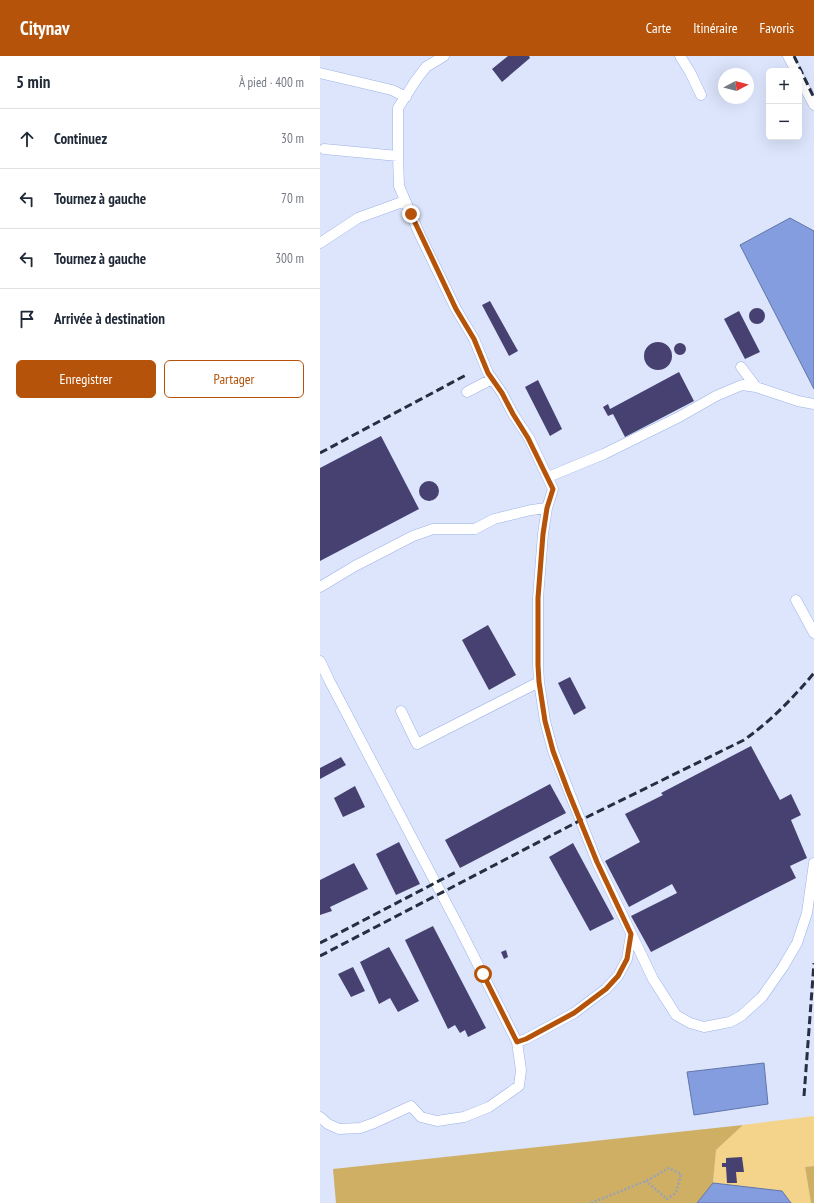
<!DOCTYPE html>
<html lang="fr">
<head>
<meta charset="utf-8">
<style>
  body { margin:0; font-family:"PT Sans Narrow",sans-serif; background:#f2f2f3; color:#1f2937 }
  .controls { position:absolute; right:12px; top:12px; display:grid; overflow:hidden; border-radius:6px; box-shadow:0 4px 16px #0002 }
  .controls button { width:36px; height:36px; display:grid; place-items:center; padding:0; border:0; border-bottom:1px solid #e0e1e3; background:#fff; color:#1f2937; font:20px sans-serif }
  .compass { position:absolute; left:398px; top:12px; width:36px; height:36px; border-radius:50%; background:#fff; box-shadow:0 4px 16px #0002; rotate:83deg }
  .stop { position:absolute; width:12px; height:12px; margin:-9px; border:3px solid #b45309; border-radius:50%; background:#fff }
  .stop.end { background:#b45309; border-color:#fff; box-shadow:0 1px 4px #0008 }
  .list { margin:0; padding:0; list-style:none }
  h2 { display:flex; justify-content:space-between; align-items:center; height:52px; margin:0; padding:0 16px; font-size:17px }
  h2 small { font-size:13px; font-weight:400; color:#747a83 }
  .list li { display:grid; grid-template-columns:26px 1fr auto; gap:12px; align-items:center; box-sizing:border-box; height:60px; padding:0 16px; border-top:1px solid #e0e1e3 }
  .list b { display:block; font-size:15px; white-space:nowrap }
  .list em { font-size:13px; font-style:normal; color:#747a83 }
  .actions { display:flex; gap:8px; padding:12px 16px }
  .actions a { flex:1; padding:9px 0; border:1px solid #b45309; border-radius:6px; text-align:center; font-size:14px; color:#b45309 }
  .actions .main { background:#b45309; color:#fff }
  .icon { flex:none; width:22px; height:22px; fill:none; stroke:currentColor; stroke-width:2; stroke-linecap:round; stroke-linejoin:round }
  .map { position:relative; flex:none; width:494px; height:1147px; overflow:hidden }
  header { display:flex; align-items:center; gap:24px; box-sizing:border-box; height:56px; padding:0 20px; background:#b45309; color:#fff }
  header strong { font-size:19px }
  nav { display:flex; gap:22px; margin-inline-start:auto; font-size:14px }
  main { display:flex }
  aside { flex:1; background:#fff }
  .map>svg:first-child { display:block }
</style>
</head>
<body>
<header>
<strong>Citynav</strong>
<nav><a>Carte</a><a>Itinéraire</a><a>Favoris</a></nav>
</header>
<main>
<aside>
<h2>5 min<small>À pied · 400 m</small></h2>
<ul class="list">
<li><svg class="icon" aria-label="ahead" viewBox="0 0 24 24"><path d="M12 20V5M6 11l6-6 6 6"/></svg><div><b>Continuez</b></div><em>30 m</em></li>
<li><svg class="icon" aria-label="left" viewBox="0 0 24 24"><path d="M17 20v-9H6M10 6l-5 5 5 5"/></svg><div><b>Tournez à gauche</b></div><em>70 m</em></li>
<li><svg class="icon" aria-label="left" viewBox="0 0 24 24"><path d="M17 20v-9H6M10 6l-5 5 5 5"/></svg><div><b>Tournez à gauche</b></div><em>300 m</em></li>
<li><svg class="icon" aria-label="arrive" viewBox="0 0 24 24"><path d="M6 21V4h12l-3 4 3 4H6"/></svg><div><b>Arrivée à destination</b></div></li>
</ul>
<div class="actions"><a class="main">Enregistrer</a><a>Partager</a></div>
</aside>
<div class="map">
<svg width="494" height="1147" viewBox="0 0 494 1147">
  <rect width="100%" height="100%" fill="#dce5fc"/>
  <path fill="#f3d48a" d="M 494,1060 L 494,1110 L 485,1111 L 491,1147 L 471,1147 L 462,1135 L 393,1127 L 396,1094 L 423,1069 Z"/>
  <path fill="#ceaf64" d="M 423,1069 L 396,1094 L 393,1127 L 377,1147 L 16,1147 L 13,1113 Z
    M 494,1110 L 494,1147 L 491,1147 L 485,1111 Z"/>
  <path fill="#849ddf" stroke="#6175a9" d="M 470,162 L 494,175 L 494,333 L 420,189 Z
    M 444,1007 L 448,1048 L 374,1059 L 367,1016 Z
    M 393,1127 L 462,1135 L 471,1147 L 377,1147 Z"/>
  <path fill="#464171" d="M 188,0 L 209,0 L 210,2 L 182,26 L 172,13 Z
    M 170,245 L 198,295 L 189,300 L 162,249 Z
    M429 260a8 8 0 1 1 16 0a8 8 0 1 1-16 0Z
    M 419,255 L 440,296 L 425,303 L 404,263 Z
    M324 300a14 14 0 1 1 28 0a14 14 0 1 1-28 0Z
    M354 293a6 6 0 1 1 12 0a6 6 0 1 1-12 0Z
    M 359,316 L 374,345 L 305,381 L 293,358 L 288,360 L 283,351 L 288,348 L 290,353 Z
    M 218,324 L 242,373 L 230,380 L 205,331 Z
    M 61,380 L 99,453 L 0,505 L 0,412 Z
    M99 435a10 10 0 1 1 20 0a10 10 0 1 1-20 0Z
    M 168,569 L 196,619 L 169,634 L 142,584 Z
    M 250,621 L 266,652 L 254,659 L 238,627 Z
    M 431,690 L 460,744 L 471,738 L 481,759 L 471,764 L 487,802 L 470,810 L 476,822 L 331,896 L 311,860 L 357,837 L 352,828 L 309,851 L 285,805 L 320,786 L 305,758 L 343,739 L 341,737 Z
    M 21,701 L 26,709 L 0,723 L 0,712 Z
    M 230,728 L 246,757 L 140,812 L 125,784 Z
    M 35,730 L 45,751 L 23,761 L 14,742 Z
    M 79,786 L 100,828 L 76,839 L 56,798 Z
    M 253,787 L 294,863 L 270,875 L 229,801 Z
    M 34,807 L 48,833 L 10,851 L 12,855 L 0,859 L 0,824 Z
    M 113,870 L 166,972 L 148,981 L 145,974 L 140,977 L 135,969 L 128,973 L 85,884 Z
    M 69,891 L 99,945 L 78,956 L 70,942 L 59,948 L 40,906 Z
    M 186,894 L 188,901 L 184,903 L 181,896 Z
    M 33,911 L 45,935 L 31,941 L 18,918 Z
    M 422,1101 L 424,1116 L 416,1116 L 417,1127 L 407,1127 L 406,1111 L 402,1111 L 402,1107 L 406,1107 L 406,1102 Z"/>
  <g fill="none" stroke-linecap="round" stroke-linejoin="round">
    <g stroke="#9cb2e7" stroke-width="11">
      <path id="lane" d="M 124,0 L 106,11 L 96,24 L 78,52 L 78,100 L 79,130 L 99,177 L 136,253 L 154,283 L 168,317 L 182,337 L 193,358 L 209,382 L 233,433 L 227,452 L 223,478 L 218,542 L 218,609 L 219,626 L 225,665 L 233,695 L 277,806 L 333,923 L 356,959 L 370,967 L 384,971 L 410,966 L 421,960 L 442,941 L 463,911 L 477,887 L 487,857 L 494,807
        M 360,0 L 370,16 L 381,39
        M 468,0 L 476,15
        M 0,17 L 72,34 L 86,41
        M 479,21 L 494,49
        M 4,93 L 78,100
        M 0,187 L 38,162 L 85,145
        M 421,311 L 436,331
        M 147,336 L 172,323
        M 228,421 L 284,398 L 359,361 L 396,340 L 422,329 L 436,331 L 478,345 L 494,348
        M 0,531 L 35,510 L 93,480 L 113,473 L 155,473 L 174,463 L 211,454 L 227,452
        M 476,544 L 494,577
        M 0,605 L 9,624 L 141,875 L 197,986 L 201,1014 L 199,1030 L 169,1051 L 144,1061 L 117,1065 L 101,1061 L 91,1050 L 54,1067 L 40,1072 L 19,1073 L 8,1068 L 0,1061
        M 81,655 L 97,688 L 219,626
        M 197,986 L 206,983 L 254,957 L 286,933 L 298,920 L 307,903 L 311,878"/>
    </g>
    <path stroke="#9aa2b8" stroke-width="2.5" stroke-dasharray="2 2" stroke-linecap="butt" d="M 271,1147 L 326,1125 L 349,1112 L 361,1118 L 356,1137 L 347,1143 L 326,1125"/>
    <use href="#lane" stroke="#fff" stroke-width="10"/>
    <path stroke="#262e41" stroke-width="3" stroke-dasharray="8 4" stroke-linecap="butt" d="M 474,0 L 494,42
      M 0,397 L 148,318
      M 0,887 L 136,816
      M 0,900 L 261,764 L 424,684 C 451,665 473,642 494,617
      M 484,1040 L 494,907"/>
  </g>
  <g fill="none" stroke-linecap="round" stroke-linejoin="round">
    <path stroke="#b45309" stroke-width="5" d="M 91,158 L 136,253 L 154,283 L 168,317 L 182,337 L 193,358 L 208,382 L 233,433 L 227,452 L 223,478 L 218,542 L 218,609 L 219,626 L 225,665 L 233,695 L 248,735 L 277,806 L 311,878 L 307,903 L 298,920 L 286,933 L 254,957 L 206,983 L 197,986 L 163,918"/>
  </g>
</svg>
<div class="controls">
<button>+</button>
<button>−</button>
</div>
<svg class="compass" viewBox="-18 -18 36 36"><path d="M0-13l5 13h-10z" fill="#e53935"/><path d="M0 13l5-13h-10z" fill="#747a83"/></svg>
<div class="stop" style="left:163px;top:918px"></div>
<div class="stop end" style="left:91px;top:158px"></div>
</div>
</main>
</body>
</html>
